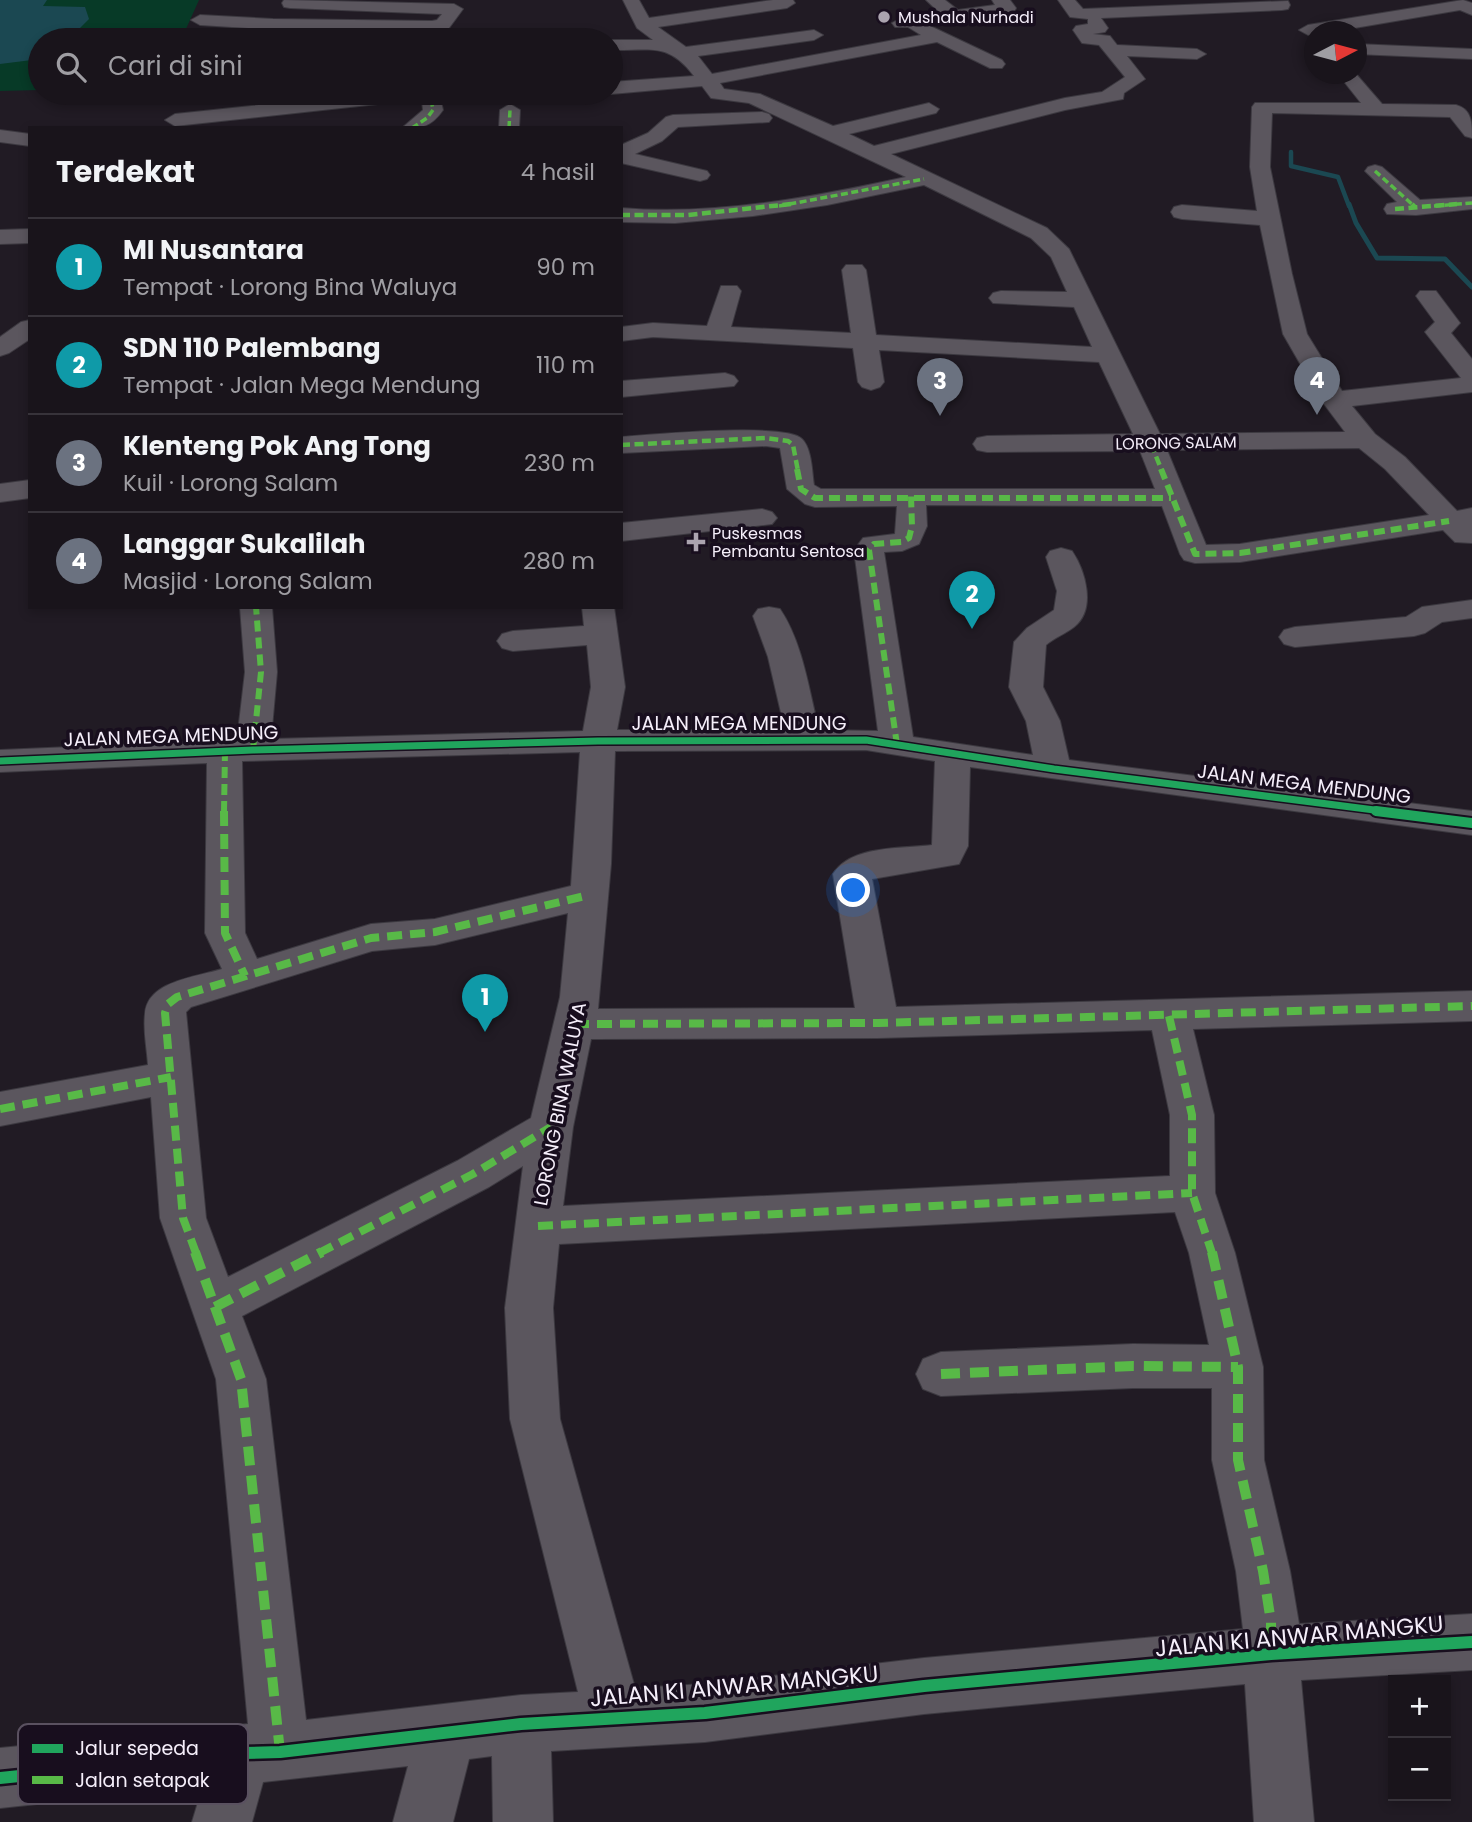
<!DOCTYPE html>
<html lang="id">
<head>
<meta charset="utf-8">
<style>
  body { margin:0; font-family:Poppins,sans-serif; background:#262128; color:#f1f3f6 }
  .controls { position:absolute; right:21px; bottom:21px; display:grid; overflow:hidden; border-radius:0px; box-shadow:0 4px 10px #0003 }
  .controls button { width:63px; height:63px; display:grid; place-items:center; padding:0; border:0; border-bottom:2px solid #37333a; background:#19141b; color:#f1f3f6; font:35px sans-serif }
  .compass { position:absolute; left:1304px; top:21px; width:63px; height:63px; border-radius:50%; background:#19141b; box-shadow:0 4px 10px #0003; rotate:84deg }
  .you { position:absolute; left:854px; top:891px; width:24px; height:24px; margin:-18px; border:5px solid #fff; border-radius:50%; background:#1a73e8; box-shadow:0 0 0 10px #1a73e833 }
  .badge { display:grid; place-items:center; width:46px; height:46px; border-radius:50%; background:#aba4af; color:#fff; font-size:23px; font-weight:700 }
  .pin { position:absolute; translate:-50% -58px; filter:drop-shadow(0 2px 4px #0008) }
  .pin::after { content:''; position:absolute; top:37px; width:24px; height:21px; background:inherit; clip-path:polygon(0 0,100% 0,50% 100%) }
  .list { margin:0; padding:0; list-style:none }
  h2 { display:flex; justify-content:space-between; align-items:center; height:91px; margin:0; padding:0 28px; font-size:30px }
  h2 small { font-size:23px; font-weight:400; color:#9f9ea3 }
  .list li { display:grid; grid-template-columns:46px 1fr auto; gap:21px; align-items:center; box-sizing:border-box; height:98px; padding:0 28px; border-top:2px solid #37333a }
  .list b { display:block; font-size:26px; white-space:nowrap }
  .list p { margin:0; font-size:23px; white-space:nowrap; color:#9f9ea3 }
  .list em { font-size:23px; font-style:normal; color:#9f9ea3 }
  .icon { flex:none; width:38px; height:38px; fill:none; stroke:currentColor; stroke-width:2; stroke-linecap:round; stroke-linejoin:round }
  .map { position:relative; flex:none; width:1472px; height:1822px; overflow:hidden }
  .search { position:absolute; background:#19141b; box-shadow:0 4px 10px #0003; left:28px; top:28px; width:595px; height:77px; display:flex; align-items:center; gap:18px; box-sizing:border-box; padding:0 24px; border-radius:38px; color:#9f9ea3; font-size:26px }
  .panel { position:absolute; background:#19141b; box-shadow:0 4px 10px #0003; left:28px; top:126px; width:595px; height:483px; border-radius:0px }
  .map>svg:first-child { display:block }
</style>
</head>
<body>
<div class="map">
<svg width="1472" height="1822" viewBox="0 0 1472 1822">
  <rect width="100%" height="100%" fill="#211b24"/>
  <path fill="#073a27" d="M 0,0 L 199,0 L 181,40 L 40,40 L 40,90 L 0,91 Z"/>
  <path fill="#1b4852" d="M 0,0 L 47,0 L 43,6 L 85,7 L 89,19 L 68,40 L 40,40 L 40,59 L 0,64 Z"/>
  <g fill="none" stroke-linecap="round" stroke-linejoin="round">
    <path stroke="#1b4852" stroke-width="4.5" d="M 1291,152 L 1291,166 L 1338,177 L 1349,206"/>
    <path stroke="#1b4852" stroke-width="5" d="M 1349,204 L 1356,223 L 1377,258 L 1445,259 L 1472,287"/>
    <g stroke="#3c3940" stroke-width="2">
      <path id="minor" d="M 284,0 L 454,4 L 463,9 L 449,28 L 432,31 L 263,29 L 200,25 L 191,20 L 200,15 L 273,19 L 432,21 L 437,20 L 442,14 L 290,8 L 284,7 L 282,3 Z
        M 623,0 L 639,0 L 649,18 L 773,0 L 793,0 L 795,3 L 787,8 L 658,27 L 686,47 L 814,30 L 823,35 L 814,40 L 698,56 L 712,74 L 921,35 L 908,27 L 895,27 L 892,23 L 901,18 L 940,13 L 926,0 L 945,0 L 958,10 L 995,5 L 992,0 L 1010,0 L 1016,8 L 1014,12 L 928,25 L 1002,60 L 1005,64 L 1002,68 L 990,68 L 937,42 L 720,83 L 724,89 L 760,94 L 833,126 L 929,103 L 939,109 L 936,113 L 849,134 L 874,146 L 1065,98 L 1102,92 L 1125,77 L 1099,45 L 1082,43 L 1073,30 L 1076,26 L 1088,24 L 1088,19 L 1070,17 L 1058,0 L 1075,0 L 1083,9 L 1288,1 L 1290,5 L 1288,9 L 1282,10 L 1101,18 L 1108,28 L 1105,32 L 1093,34 L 1110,36 L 1117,45 L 1197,49 L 1206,54 L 1197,59 L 1127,56 L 1145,79 L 1124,93 L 1123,99 L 1065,110 L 891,154 L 1047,228 L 1069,249 L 1160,434 L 1345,432 L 1321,400 L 1283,334 L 1260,225 L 1182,219 L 1174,217 L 1171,212 L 1174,207 L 1182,205 L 1257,211 L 1250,167 L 1252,107 L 1255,103 L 1361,103 L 1338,74 L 1356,74 L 1382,104 L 1456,105 C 1472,109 1472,124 1472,138 L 1465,136 L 1450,117 L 1272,113 L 1270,167 L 1292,274 L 1307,334 L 1342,391 L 1461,378 L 1425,332 L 1435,322 L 1416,296 L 1420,291 L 1436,291 L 1460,323 L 1451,333 L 1472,359 L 1472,392 L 1352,406 L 1375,434 L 1405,457 L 1457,511 L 1472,508 L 1472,543 L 1455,542 L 1443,530 L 1240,562 L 1195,563 L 1184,560 L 1180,554 L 1162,506 L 926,505 L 927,526 L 919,544 L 902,551 L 884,552 L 913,737 L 1033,755 L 1026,721 L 1009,687 L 1014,642 L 1027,628 L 1054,610 L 1057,591 L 1046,557 L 1050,551 L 1061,548 L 1072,551 C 1085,570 1097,609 1074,627 C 1065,634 1054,638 1046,645 L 1043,687 L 1060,721 L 1069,760 L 1472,811 L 1472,835 L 970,767 L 968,846 L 959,864 L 872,879 L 896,1007 L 1472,991 L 1472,1021 L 1193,1029 L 1214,1115 L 1215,1193 L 1235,1253 L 1263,1367 L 1264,1460 L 1290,1571 L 1299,1624 L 1472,1614 L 1472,1670 L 1301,1680 L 1314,1822 L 1254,1822 L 1245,1684 L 924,1714 L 705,1742 L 551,1751 L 553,1822 L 493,1822 L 492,1756 L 469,1759 L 453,1822 L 393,1822 L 408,1766 L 263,1782 L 252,1822 L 192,1822 L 203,1786 L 0,1808 L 0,1748 L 248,1724 L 216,1379 L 160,1218 L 151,1097 L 0,1126 L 0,1092 L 148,1065 C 147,1049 143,1031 145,1014 C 147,981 196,977 222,969 L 205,933 L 207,763 L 0,772 L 0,750 L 237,740 L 245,672 L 240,607 L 272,607 L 277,672 L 271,739 L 583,731 L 591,687 L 587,645 L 513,651 L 502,648 L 497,641 L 502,634 L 513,631 L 584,626 L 582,607 L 614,607 L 625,687 L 617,730 L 785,730 L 768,657 L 753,616 L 758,609 L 769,607 L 780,609 C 803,643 809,691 819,730 L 878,731 L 854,550 L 863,538 L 895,534 L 897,506 L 815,507 L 805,504 L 787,489 L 780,448 L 766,446 L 621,453 L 621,437 C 650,435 786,422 802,439 C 812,449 812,472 814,485 L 821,489 L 1155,489 L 1140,451 L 987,452 L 977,450 L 973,444 L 977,438 L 987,436 L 1133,434 L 1099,362 L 879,350 L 884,382 L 880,387 L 871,390 L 862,387 L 858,382 L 853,348 L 653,337 L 621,341 L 621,327 L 653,323 L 707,326 L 721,286 L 737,286 L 741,291 L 731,327 L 851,333 L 842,270 L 846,265 L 862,265 L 866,270 L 876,335 L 1092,347 L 1074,307 L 993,303 L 989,298 L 993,293 L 1001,291 L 1067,292 L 1051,257 L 1031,238 L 924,185 L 827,205 L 753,216 L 675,223 L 621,222 L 621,208 C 715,216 814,197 906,177 L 749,103 L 711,98 L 702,86 L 611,94 L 607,93 L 611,93 L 611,82 L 694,76 C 668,41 649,51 611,50 L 611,40 L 609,40 L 653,40 L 637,28 ZM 1359,448 L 1385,469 L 1429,515 L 1240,544 L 1206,545 L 1167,450 ZM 866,750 L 935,761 L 932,845 C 901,849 851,845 833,874 L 855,1008 L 598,1009 L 611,864 L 615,751 ZM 580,752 L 571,886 L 435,919 L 371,924 L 257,959 L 245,933 L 242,761 ZM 568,913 L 560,997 L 531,1118 L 457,1161 L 228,1277 L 206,1218 L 186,1012 L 191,1007 L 372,951 L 435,945 ZM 1152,1030 L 1170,1115 L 1170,1176 L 563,1206 L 573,1127 L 591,1039 L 878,1038 ZM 523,1166 L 505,1308 L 510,1419 L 578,1692 L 521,1695 L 306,1720 L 266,1379 L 242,1316 L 489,1187 ZM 1175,1212 L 1189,1253 L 1209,1345 L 1133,1344 L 941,1352 L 923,1359 L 916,1374 L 923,1389 L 941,1396 L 1133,1388 L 1212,1388 L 1212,1460 L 1236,1571 L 1243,1629 L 924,1658 L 705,1684 L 635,1688 L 560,1419 L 553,1308 L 559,1244 Z
        M 1463,0 L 1472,3 L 1472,15 L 1460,10 L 1331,32 L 1314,32 L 1314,34 L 1308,35 L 1299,30 L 1308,25 Z
        M 1356,44 L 1472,49 L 1472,59 L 1356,54 Z
        M 373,93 L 393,93 L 397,97 L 387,103 L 175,126 L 165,120 L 175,114 Z
        M 421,93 L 439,93 L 443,110 C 431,127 422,128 402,128 L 423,110 Z
        M 510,104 L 520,110 L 519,128 L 499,128 L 500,110 Z
        M 762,112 L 769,114 L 772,118 L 769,122 L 678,127 L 662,141 L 635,154 L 707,171 L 710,175 L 707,179 L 700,181 L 621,163 L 621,145 L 648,133 L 666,117 L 673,115 Z
        M 0,130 L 30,134 L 30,146 L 0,142 Z
        M 1375,165 L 1382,167 L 1420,200 L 1472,197 L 1472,209 L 1416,215 L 1387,214 L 1384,209 L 1387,204 L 1397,202 L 1365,171 L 1368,167 Z
        M 30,229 L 30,243 L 0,244 L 0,230 Z
        M 30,320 L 30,339 L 9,353 L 0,356 L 0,337 L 21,322 Z
        M 725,373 L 734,376 L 738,381 L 734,386 L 621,397 L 621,381 Z
        M 30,480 L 30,498 L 0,502 L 0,484 Z
        M 762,509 L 772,512 L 777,518 L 772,524 L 621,541 L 621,523 Z
        M 1472,600 L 1472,618 L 1442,622 L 1425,633 L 1414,636 L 1295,647 L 1284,644 L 1279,637 L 1284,630 L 1295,627 L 1406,617 L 1422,607 Z"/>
    </g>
    <use href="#minor" fill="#5b565e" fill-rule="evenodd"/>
    <path stroke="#58b947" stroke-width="3.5" stroke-dasharray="7 3.5" stroke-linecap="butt" d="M 412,128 L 427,118 L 433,110 L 430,93
      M 509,128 L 510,110
      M 1375,171 L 1414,206
      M 779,206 L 924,179
      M 1434,206 L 1472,203"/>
    <path stroke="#58b947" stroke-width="4.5" stroke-dasharray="9 4.5" stroke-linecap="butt" d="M 1412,204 L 1416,208
      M 1395,209 L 1457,204
      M 621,215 L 688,215 L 791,204
      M 1151,444 L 1162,471
      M 621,445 L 766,438 L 788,441 L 793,445 L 798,471"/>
    <path stroke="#58b947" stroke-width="6" stroke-dasharray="11 6" stroke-linecap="butt" d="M 797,469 L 801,489 L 815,498 L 1171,498
      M 1161,469 L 1195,554 L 1240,553 L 1449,521
      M 897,745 L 869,550 L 874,544 L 902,542 L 909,538 L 912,526 L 911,496
      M 253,750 L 261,672 L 256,607
      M 224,812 L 225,751"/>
    <path stroke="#58b947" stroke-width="8" stroke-dasharray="15 8" stroke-linecap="butt" d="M 224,811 L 225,933 L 245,976
      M 1169,1016 L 1192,1115 L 1192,1193 L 1212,1253
      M 574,1024 L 878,1023 L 1472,1006
      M 0,1109 L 171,1077
      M 538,1226 L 1192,1193
      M 196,1253 L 183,1218 L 165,1013 L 168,1004 L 177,997 L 371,938 L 435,932 L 589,895
      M 319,1253 L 473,1174 L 551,1127"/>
    <path stroke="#58b947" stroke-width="10" stroke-dasharray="19 10" stroke-linecap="butt" d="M 195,1252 L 241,1379 L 280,1752
      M 1212,1252 L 1238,1367 L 1238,1460 L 1263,1571 L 1271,1622 L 1271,1654
      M 215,1307 L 322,1252
      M 941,1374 L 1133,1366 L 1238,1367"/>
    <g stroke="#180e1e" stroke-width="10">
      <path id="cycleway-far2" d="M 0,761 L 253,750 L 598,741 L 866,740 L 1054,769 L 1390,812"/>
    </g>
    <g stroke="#180e1e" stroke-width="14">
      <path id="cycleway-far1" d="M 1376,811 L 1472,823"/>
    </g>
    <g stroke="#180e1e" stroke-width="17">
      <path id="cycleway" d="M 0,1778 L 242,1753 L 280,1752 L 521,1724 L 705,1713 L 924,1686 L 1271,1654 L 1472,1642"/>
    </g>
    <use href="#cycleway-far2" stroke="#20a55d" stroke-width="7"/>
    <use href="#cycleway-far1" stroke="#20a55d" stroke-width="10"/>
    <use href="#cycleway" stroke="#20a55d" stroke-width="12"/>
  </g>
  <g fill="#aba4af" stroke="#180e1e" stroke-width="2.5">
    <circle cx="884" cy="17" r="7"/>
    <path d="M692.5 531.5h7v7h7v7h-7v7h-7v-7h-7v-7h7z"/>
  </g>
  <g text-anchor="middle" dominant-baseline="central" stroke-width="7" stroke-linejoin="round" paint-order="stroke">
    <g font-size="16" fill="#f5eefa" stroke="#180e1e" text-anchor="start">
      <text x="898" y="17">Mushala Nurhadi</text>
      <text x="712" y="533">Puskesmas<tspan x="712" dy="18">Pembantu Sentosa</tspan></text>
    </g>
    <g font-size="16" fill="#f5eefa" stroke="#180e1e">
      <text transform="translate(1176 443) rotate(-1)">LORONG SALAM</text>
    </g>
    <g font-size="19" fill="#f5eefa" stroke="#180e1e">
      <text x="739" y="723">JALAN MEGA MENDUNG</text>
      <text transform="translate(171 736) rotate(-2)">JALAN MEGA MENDUNG</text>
      <text transform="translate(1304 784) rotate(7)">JALAN MEGA MENDUNG</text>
      <text transform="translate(560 1104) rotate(-79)">LORONG BINA WALUYA</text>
    </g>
    <g font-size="23" fill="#f5eefa" stroke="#180e1e">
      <text transform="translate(1299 1636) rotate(-5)">JALAN KI ANWAR MANGKU</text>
      <text transform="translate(734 1686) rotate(-5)">JALAN KI ANWAR MANGKU</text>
    </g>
  </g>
  <rect x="18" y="1724" width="230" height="80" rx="10" fill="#180e1e" stroke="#5a5160" stroke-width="2"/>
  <rect x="32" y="1744" width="31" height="9" fill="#20a55d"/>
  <rect x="32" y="1776" width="31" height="8" fill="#58b947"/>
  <g font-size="19" fill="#f5eefa">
    <text x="75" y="1755">Jalur sepeda</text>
    <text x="75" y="1787">Jalan setapak</text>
  </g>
</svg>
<div class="controls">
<button>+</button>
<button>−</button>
</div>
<svg class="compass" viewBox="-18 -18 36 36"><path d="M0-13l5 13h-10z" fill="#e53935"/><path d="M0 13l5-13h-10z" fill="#9f9ea3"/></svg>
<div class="you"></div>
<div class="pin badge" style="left:485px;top:1032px;background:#0f9aa8">1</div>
<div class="pin badge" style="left:972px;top:629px;background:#0f9aa8">2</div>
<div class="pin badge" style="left:940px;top:416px;background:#6b7280">3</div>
<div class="pin badge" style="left:1317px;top:415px;background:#6b7280">4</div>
<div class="search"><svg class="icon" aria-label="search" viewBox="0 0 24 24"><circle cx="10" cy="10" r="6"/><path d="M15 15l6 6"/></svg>Cari di sini</div>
<section class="panel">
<h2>Terdekat<small>4 hasil</small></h2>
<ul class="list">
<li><span class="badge" style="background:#0f9aa8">1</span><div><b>MI Nusantara</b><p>Tempat · Lorong Bina Waluya</p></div><em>90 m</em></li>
<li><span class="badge" style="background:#0f9aa8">2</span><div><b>SDN 110 Palembang</b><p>Tempat · Jalan Mega Mendung</p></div><em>110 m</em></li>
<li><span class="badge" style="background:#6b7280">3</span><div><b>Klenteng Pok Ang Tong</b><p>Kuil · Lorong Salam</p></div><em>230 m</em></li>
<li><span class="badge" style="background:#6b7280">4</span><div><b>Langgar Sukalilah</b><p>Masjid · Lorong Salam</p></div><em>280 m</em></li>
</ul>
</section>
</div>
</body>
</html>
